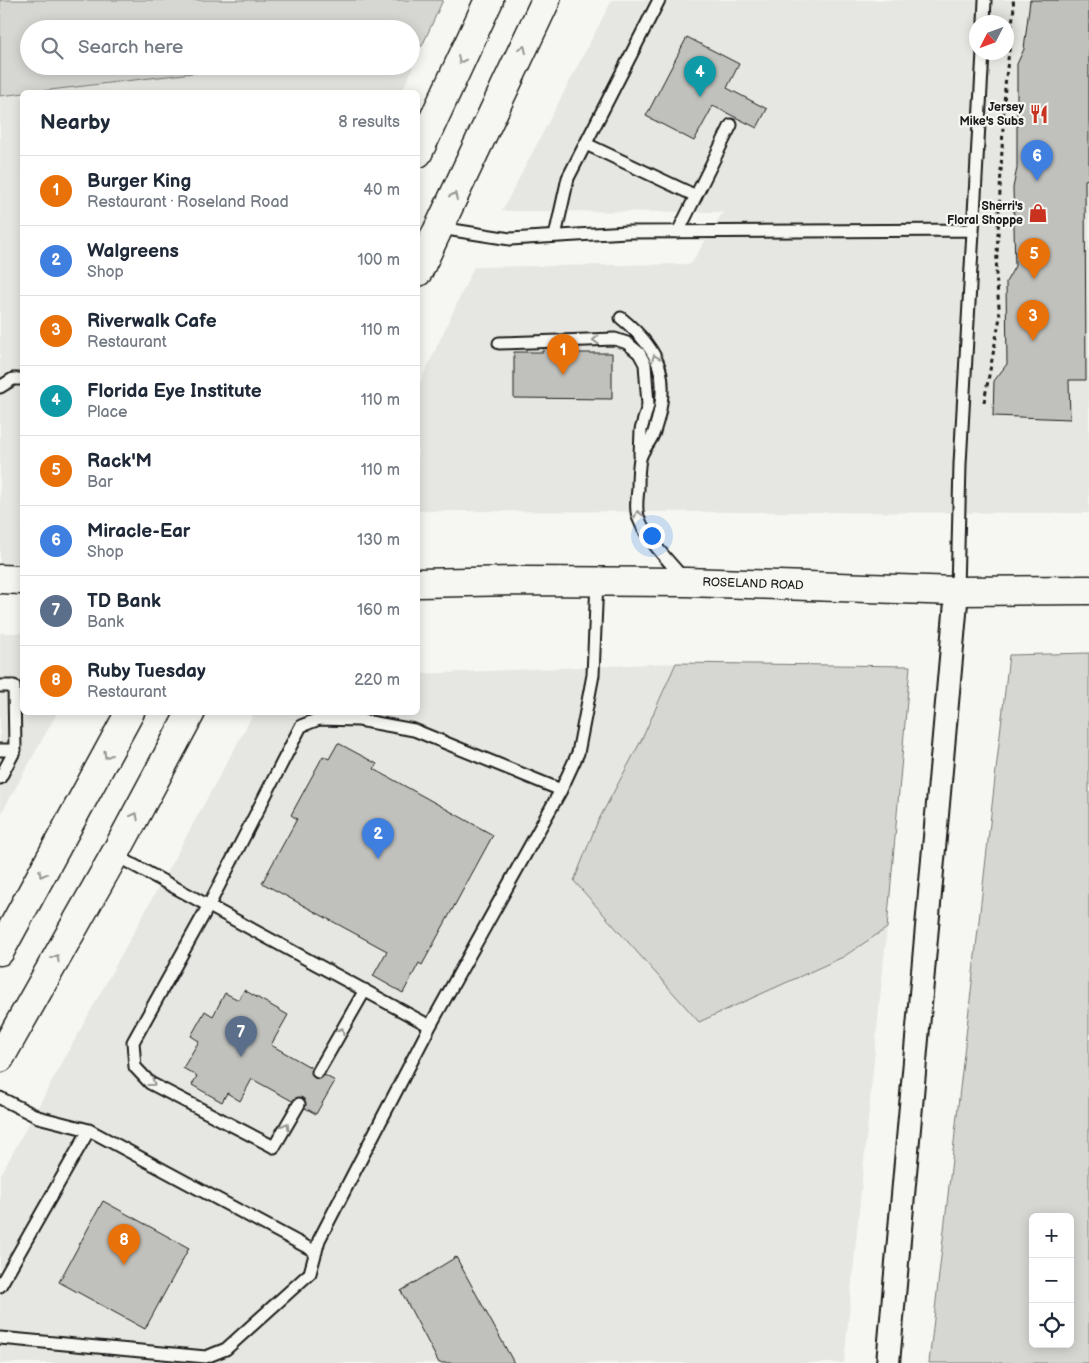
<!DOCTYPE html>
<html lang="en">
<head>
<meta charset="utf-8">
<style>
  body { margin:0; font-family:"Balsamiq Sans",sans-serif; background:#f6f6f7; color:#1f2937 }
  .controls { position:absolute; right:15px; bottom:15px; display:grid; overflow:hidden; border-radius:8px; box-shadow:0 2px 12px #0003 }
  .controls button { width:45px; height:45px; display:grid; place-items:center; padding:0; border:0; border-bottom:1px solid #e0e1e3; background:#fff; color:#1f2937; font:25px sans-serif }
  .compass { position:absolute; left:969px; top:15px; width:45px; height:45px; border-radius:50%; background:#fff; box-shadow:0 2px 12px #0003; rotate:228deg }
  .you { position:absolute; left:651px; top:535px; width:18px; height:18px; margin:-12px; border:4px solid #fff; border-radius:50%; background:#1a73e8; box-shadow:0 0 0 8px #1a73e833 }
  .badge { display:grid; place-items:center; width:32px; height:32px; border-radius:50%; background:#0f766e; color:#fff; font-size:16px; font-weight:700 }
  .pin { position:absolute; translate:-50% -41px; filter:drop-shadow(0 1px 2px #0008) }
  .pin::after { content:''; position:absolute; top:26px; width:18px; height:15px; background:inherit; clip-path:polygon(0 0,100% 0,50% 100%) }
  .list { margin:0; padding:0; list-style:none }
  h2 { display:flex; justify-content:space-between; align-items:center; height:65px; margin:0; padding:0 20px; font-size:21px }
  h2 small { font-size:16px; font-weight:400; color:#747a83 }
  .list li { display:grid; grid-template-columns:32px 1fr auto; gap:15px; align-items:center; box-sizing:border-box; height:70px; padding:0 20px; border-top:1px solid #e0e1e3 }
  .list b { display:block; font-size:19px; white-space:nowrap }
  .list p { margin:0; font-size:16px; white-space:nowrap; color:#747a83 }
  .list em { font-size:16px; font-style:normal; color:#747a83 }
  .icon { flex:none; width:28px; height:28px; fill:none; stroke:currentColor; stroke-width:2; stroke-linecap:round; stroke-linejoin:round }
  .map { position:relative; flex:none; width:1089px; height:1363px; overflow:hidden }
  .search { position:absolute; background:#fff; box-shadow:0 2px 12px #0003; left:20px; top:20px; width:400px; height:55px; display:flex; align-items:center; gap:12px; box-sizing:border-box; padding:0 18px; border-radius:28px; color:#747a83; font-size:19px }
  .panel { position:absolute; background:#fff; box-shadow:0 2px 12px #0003; left:20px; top:90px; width:400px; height:625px; border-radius:8px }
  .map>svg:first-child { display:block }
</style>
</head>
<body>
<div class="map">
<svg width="1089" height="1363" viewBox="0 0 1089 1363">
  <rect width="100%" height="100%" fill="#f6f6f2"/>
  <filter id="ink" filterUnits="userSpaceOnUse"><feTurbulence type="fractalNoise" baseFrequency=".02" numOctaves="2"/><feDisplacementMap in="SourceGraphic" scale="10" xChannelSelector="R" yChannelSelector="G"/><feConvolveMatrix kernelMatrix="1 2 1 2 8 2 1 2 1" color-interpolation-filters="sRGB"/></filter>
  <g filter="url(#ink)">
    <path fill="#e6e6e2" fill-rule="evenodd" d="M 612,0 L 1089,0 L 1089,513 L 418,511 L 418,387 L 474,267 L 691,264 L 723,212 L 502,211 ZM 976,22 L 1006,22 L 1006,52 L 976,52 Z
      M 422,46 L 402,92 L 30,92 L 251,66 L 411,66 L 411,47 Z
      M 22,93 L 22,565 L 0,564 L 0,96 Z
      M 0,633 L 22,633 L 22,712 L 57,713 L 0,816 Z
      M 676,663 L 642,739 L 597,823 L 574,881 L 699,1021 L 843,957 L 887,928 L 844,1363 L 0,1363 L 0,1176 L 254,713 L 418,712 L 418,674 Z"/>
    <path fill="#d6d6d2" stroke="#797977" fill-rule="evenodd" d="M 0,0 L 443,0 L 422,46 L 411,47 L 411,29 L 29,29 L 29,66 L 251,66 L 0,96 Z
      M 1089,653 L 1089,1363 L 929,1363 L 1009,655 ZM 1033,1217 L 1070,1217 L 1070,1344 L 1033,1344 Z
      M 676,663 L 910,666 L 887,928 L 843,957 L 699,1022 L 574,881 L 597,823 L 642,739 Z"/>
    <path fill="#c0c0bd" stroke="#1c1c1c" d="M 1030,0 L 1089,0 L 1089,179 L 1085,180 L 1086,380 L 1069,380 L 1070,419 L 993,416 L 994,381 L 1007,364 L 1006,282 L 1015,266 L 1013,188 L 1017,168 L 1017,64 L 1024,49 Z
      M 687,37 L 739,64 L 727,88 L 767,109 L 757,128 L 713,106 L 694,141 L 646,116 Z
      M 543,348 L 571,348 L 571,353 L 612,353 L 612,399 L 514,398 L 514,352 L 543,352 Z
      M 338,743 L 377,764 L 374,769 L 493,835 L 422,965 L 419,963 L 403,993 L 373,976 L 387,951 L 262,883 L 297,819 L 291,815 L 323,756 L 329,759 Z
      M 244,990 L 288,1015 L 271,1045 L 335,1081 L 316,1114 L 252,1079 L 240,1101 L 227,1093 L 222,1102 L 192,1085 L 197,1076 L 183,1068 L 199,1041 L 191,1036 L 205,1011 L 213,1016 L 225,993 L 239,1000 Z
      M 103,1201 L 189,1248 L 145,1329 L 59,1282 Z
      M 456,1257 L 514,1363 L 439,1363 L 401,1291 Z"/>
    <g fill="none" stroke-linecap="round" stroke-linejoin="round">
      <g stroke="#1c1c1c" stroke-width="15">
        <path id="service" d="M 984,22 L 985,0
          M 586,144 L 696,196
          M 440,228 L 510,239 L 627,232 L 973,230
          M 678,232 L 731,125
          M 555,236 L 568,178 L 659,0
          M 621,318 C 663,352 671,381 654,432 C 651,442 642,449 640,459 C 638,469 638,479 638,489 C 637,499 635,510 639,519 C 646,538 671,564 685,580
          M 499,343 L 615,339 L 627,343 L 639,353 L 645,364 L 648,405 L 641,430 L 640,455
          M 0,387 L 13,379 L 22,379
          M 957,591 L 960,464 L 983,52
          M 0,686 L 14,686 L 15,750 L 0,778
          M 0,750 L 15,750
          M 115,855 L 430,1026
          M 318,1072 L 365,990
          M 0,1098 L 38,1117 L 89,1130 L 316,1252
          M 299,1104 L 274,1147 L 150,1083 L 135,1067 L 133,1042 L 209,905 L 301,726 L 319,719 L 359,720 L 414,730 L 561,790
          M 0,1286 L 89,1130
          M 0,1338 L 206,1357 L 226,1349 L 310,1273 L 319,1240 L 430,1026 L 561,790 L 578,753 L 593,675 L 597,581"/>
      </g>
      <g stroke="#1c1c1c" stroke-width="26">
        <path id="minor" d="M 888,1363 L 957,591"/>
      </g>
      <g stroke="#1c1c1c" stroke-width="31">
        <path id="tertiary" d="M 0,579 L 22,580"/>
      </g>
      <g stroke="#1c1c1c" stroke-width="31">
        <path id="secondary" d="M 418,583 L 521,581 L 686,582 L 957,591 L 1089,590"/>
      </g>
      <g stroke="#1c1c1c" stroke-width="31">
        <path id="primary" d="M 418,153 L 489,0
          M 418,272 L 546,0
          M 0,951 L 130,712
          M 0,1058 L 115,854 L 191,712"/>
      </g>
      <path stroke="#1c1c1c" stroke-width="3" stroke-dasharray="4 4" stroke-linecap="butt" d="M 984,402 L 1000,317 L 996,275 L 1005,86 L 1014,7 L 1013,0"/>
      <use href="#service" stroke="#f6f6f2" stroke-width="11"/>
      <use href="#minor" stroke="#f6f6f2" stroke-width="22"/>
      <use href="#tertiary" stroke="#f6f6f2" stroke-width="28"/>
      <use href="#secondary" stroke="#f6f6f2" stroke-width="28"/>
      <use href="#primary" stroke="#f6f6f2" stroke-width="28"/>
    </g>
    <defs><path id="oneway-chevron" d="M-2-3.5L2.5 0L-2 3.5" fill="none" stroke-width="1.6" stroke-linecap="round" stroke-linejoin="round" transform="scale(1.25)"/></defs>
    <g stroke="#949492">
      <use href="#oneway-chevron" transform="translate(523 49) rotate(-65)"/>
      <use href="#oneway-chevron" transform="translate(461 60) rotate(115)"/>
      <use href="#oneway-chevron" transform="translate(454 196) rotate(-65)"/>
      <use href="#oneway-chevron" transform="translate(596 340) rotate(178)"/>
      <use href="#oneway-chevron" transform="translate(655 358) rotate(-112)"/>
      <use href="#oneway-chevron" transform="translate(638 514) rotate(-104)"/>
      <use href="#oneway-chevron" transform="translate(107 755) rotate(119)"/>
      <use href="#oneway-chevron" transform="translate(135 816) rotate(-62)"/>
      <use href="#oneway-chevron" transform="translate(42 874) rotate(119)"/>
      <use href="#oneway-chevron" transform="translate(56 958) rotate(-61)"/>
      <use href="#oneway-chevron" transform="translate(341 1031) rotate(-60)"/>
      <use href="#oneway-chevron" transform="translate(152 1083) rotate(36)"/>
      <use href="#oneway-chevron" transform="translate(286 1126) rotate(-60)"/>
    </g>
  </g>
  <defs>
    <g id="restaurant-bare" transform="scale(1.5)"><path d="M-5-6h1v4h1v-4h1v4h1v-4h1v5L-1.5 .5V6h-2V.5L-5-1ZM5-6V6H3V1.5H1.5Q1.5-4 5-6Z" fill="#c8321e" stroke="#f6f6f2" stroke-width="2.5" paint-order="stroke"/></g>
    <g id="shop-bare" transform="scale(1.5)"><path d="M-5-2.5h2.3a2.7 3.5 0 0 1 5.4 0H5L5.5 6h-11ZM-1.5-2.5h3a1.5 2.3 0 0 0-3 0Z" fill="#c8321e" stroke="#f6f6f2" stroke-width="2.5" paint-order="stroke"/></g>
  </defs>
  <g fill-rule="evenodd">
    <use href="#restaurant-bare" x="1039" y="114"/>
    <use href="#shop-bare" x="1038" y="213"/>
  </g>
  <g text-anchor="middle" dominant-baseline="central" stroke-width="4.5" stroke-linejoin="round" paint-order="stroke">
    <g font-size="12" font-weight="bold" fill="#1c1c1c" stroke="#f6f6f2" text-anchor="end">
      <text x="1024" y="107">Jersey<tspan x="1024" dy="14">Mike's Subs</tspan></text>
      <text x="1023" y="206">Sherri's<tspan x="1023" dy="14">Floral Shoppe</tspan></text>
    </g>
    <g font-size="12" fill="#1c1c1c" stroke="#f6f6f2">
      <text transform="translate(753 584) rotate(2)">ROSELAND ROAD</text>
    </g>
  </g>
</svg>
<div class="controls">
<button>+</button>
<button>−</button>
<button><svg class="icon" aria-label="locate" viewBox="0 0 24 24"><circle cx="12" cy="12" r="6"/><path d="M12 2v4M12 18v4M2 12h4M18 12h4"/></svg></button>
</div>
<svg class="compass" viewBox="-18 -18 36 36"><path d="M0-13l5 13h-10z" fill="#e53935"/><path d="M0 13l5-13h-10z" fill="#747a83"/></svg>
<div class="you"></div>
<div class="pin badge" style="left:563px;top:375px;background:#e8710a">1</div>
<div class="pin badge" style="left:378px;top:859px;background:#3f7fe0">2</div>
<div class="pin badge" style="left:1033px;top:341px;background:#e8710a">3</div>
<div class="pin badge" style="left:700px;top:97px;background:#0f9aa8">4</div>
<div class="pin badge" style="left:1034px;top:279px;background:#e8710a">5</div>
<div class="pin badge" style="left:1037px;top:181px;background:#3f7fe0">6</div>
<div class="pin badge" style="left:241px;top:1057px;background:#5c6f8a">7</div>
<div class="pin badge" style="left:124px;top:1265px;background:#e8710a">8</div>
<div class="search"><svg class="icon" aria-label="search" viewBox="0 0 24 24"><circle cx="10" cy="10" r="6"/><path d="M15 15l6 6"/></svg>Search here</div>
<section class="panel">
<h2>Nearby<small>8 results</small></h2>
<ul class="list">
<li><span class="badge" style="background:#e8710a">1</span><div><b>Burger King</b><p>Restaurant · Roseland Road</p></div><em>40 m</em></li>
<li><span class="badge" style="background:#3f7fe0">2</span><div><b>Walgreens</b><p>Shop</p></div><em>100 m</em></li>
<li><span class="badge" style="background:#e8710a">3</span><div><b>Riverwalk Cafe</b><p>Restaurant</p></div><em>110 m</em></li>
<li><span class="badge" style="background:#0f9aa8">4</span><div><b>Florida Eye Institute</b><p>Place</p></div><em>110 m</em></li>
<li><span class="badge" style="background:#e8710a">5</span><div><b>Rack'M</b><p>Bar</p></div><em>110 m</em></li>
<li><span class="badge" style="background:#3f7fe0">6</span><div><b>Miracle-Ear</b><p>Shop</p></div><em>130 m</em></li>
<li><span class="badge" style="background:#5c6f8a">7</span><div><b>TD Bank</b><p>Bank</p></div><em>160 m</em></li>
<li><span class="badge" style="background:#e8710a">8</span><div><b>Ruby Tuesday</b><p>Restaurant</p></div><em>220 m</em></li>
</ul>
</section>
</div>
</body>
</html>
